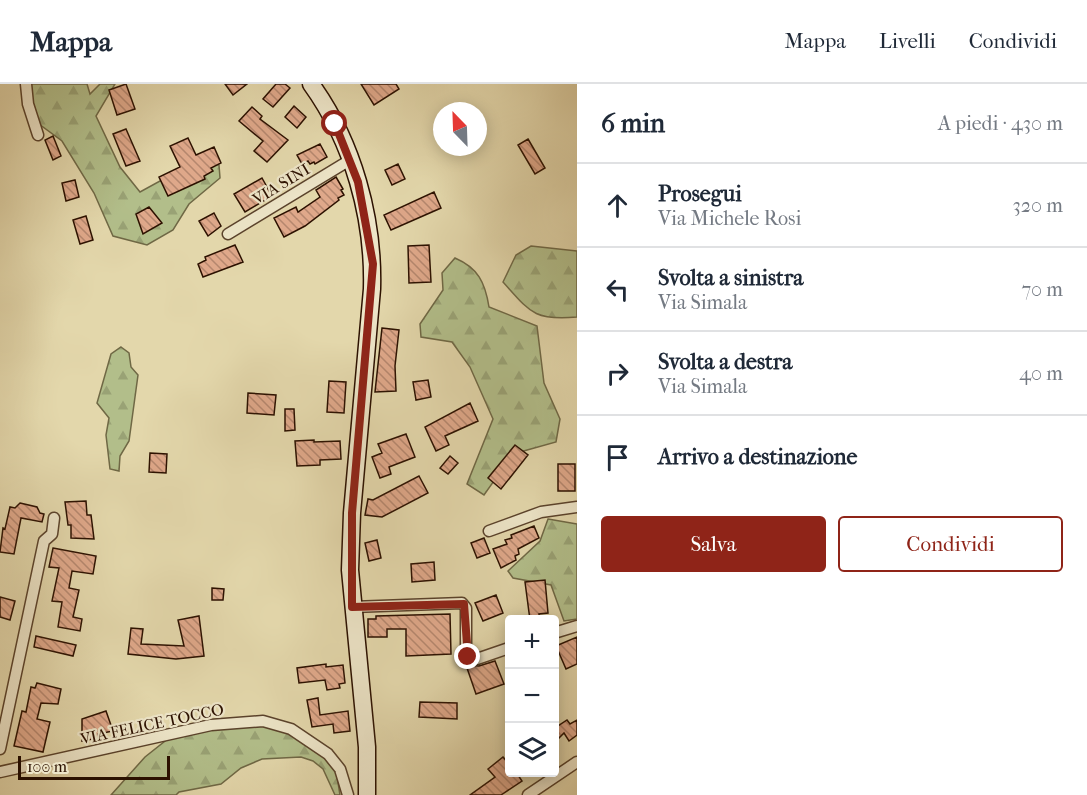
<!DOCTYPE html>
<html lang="it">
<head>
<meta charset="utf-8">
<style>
  body { margin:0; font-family:"IM FELL French Canon",serif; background:#f2f2f3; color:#1f2937 }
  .controls { position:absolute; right:18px; bottom:18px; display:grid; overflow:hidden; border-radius:6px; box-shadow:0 3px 15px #0003 }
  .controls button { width:54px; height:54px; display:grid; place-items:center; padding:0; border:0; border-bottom:2px solid #e0e1e3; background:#fff; color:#1f2937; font:30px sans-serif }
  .compass { position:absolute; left:433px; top:18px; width:54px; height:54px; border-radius:50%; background:#fff; box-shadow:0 3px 15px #0003; rotate:337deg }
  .scale { position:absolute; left:18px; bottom:15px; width:152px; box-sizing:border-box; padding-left:6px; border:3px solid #2c1100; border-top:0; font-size:16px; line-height:21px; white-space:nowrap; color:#2c1100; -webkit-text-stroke:4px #ede5c8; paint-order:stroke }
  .stop { position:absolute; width:18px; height:18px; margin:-14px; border:4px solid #8f2418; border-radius:50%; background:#fff }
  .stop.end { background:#8f2418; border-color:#fff; box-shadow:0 2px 6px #0008 }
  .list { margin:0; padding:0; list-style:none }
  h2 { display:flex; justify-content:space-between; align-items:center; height:78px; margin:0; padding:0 24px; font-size:26px }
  h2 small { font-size:20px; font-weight:400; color:#747a83 }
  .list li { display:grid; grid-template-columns:39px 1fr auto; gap:18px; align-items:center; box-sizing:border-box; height:84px; padding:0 24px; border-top:2px solid #e0e1e3 }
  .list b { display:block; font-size:22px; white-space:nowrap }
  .list p { margin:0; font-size:20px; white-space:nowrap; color:#747a83 }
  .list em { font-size:20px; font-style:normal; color:#747a83 }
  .actions { display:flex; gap:12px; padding:18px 24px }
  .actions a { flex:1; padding:14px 0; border:2px solid #8f2418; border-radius:6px; text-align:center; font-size:21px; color:#8f2418 }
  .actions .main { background:#8f2418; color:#fff }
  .icon { flex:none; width:33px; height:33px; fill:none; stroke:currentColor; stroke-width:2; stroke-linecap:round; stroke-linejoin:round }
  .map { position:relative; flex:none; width:577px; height:711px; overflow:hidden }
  header { display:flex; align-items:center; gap:36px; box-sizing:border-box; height:84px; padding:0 30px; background:#fff; border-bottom:2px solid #e0e1e3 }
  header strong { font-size:28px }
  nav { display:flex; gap:33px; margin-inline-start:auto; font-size:21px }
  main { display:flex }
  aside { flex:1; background:#fff }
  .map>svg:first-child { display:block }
</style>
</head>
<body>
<header>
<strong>Mappa</strong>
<nav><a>Mappa</a><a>Livelli</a><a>Condividi</a></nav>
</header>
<main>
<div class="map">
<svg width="577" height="711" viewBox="0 0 577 711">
  <defs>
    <pattern id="forest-firs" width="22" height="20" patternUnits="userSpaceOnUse" patternTransform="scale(1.5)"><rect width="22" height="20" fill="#b2be8a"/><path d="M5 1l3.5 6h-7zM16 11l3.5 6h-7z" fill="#99a275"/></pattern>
    <pattern id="building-back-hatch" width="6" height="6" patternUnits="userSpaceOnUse" patternTransform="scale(1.5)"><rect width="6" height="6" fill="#dfa88a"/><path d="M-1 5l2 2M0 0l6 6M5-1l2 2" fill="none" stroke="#b5876e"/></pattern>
  </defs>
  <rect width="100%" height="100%" fill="#e3d7ab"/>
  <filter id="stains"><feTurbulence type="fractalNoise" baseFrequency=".00333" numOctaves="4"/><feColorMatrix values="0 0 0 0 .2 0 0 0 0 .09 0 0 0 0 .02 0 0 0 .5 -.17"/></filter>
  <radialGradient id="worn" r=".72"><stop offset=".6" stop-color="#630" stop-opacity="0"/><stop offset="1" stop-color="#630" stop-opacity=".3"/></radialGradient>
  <path fill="url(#forest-firs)" stroke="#6f6845" stroke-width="1.5" d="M 30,0 L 87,0 L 90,10 L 100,0 L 115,0 L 96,32 L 120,83 L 140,108 L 200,75 L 219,81 L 220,94 L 189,120 L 173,146 L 147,161 L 113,152 L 94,109 L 62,57 L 39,40 L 29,15 Z
    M 531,162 L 577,167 L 577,233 C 534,237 530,228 503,198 L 516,171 Z
    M 455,174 C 478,184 485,198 489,223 L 537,242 L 544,299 L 560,335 L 556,358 L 513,370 L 484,411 L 467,400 L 493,335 L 470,283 L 452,258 L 421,253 L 420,240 L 443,206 L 442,189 Z
    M 121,263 L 129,269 L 131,283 L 138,291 L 129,357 L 120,372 L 119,387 L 110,385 L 106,351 L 109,334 L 97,319 L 111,270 Z
    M 548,435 L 577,440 L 577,535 L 564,537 L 551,501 L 513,494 L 508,487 L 540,457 Z
    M 238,639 L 282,643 L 328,674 L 336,686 L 340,711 L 335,711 L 323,685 L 313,677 L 301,673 L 262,675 L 241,684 L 221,700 L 179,708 L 176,711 L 111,711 L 145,673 L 169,654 Z"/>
  <path fill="url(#building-back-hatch)" stroke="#2c1100" stroke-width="1.5" d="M 126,0 L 135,25 L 117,31 L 109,6 Z
    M 225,0 L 247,0 L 233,11 Z
    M 276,0 L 285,0 L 290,4 L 273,23 L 263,15 Z
    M 361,0 L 396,0 L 399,5 L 374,21 Z
    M 294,22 L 306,33 L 297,44 L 285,33 Z
    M 252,23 L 262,32 L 260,35 L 288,56 L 267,78 L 254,67 L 263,57 L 239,37 Z
    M 126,45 L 140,77 L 126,82 L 113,50 Z
    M 53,52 L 61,72 L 53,76 L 45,56 Z
    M 188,54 L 196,71 L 214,63 L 221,79 L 211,84 L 213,87 L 204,92 L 205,95 L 168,112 L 159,93 L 180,83 L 170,62 Z
    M 528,55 L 545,84 L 535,90 L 518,61 Z
    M 320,60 L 327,73 L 315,80 L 314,78 L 310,80 L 308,77 L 302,80 L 297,71 Z
    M 398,80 L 405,95 L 392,101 L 385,86 Z
    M 336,93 L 343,105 L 341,106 L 344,111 L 338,114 L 339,116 L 305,142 L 284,153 L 274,134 L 296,123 L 298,128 L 320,113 L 316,106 Z
    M 262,94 L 272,112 L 245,128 L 234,110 Z
    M 75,96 L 79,113 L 66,117 L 62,99 Z
    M 434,108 L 441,124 L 391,146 L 384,131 Z
    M 149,123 L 162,139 L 143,150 L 136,130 Z
    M 214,129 L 221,142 L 208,152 L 199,137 Z
    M 86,132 L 93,156 L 80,160 L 73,136 Z
    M 235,161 L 243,178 L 203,193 L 198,180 L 206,176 L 205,173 Z
    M 429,161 L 431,198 L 409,199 L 408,162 Z
    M 382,244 L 399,246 L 395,282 L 396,307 L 375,308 Z
    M 428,296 L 431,313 L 416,316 L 413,298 Z
    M 329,297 L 346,298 L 344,329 L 327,328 Z
    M 248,309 L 276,311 L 274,331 L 247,329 Z
    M 470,319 L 478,337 L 445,352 L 449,361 L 436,367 L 425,343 Z
    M 285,325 L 294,325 L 295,346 L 285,347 Z
    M 406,350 L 415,373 L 389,383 L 391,390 L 380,394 L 372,373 L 382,369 L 378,360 Z
    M 314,356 L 314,358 L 340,357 L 341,375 L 320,376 L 320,381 L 297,382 L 295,357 Z
    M 515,361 L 528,371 L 501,405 L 488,394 Z
    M 150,369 L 167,370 L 166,389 L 149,388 Z
    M 450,372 L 458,379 L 448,390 L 440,384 Z
    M 558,380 L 575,380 L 575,407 L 558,407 Z
    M 419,392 L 428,409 L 382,433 L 365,431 L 368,415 L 373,416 Z
    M 86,417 L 87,431 L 91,431 L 94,455 L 71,454 L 71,441 L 68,441 L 65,418 Z
    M 20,419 L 37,423 L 40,429 L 44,430 L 42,438 L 21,434 L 14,470 L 0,468 L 3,444 L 5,445 L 10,423 L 15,424 Z
    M 534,442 L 539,454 L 518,465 L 519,470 L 515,472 L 516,476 L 501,484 L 493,465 L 507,460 L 505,456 L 512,454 L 511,451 Z
    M 484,454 L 490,469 L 477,474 L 471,459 Z
    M 377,456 L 381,474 L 369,477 L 365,459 Z
    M 53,464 L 96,472 L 93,490 L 72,487 L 69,504 L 79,506 L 73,533 L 82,535 L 80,547 L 58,543 L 62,518 L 52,517 L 59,484 L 49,483 Z
    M 434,478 L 435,496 L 412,498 L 411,480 Z
    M 545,496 L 548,529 L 539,530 L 540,536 L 530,536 L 525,498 Z
    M 212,504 L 224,505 L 223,516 L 212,516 Z
    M 496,511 L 503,529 L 483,537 L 475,519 Z
    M 0,513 L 15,517 L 10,536 L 0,533 Z
    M 450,530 L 451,570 L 406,572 L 406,545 L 387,545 L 387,553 L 368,553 L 368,535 L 376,535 L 376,532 Z
    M 199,532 L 204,572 L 176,575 L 128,570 L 131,544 L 143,545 L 141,560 L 184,562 L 178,536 Z
    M 36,552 L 76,561 L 73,572 L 34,563 Z
    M 577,553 L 577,580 L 566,585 L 556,562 Z
    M 495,577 L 504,600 L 476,610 L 466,581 L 479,582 Z
    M 326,580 L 326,583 L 343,581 L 345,599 L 339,600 L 340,604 L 327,606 L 325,596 L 299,599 L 297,584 Z
    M 37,599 L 61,605 L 58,620 L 41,619 L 37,635 L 50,638 L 43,668 L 14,662 L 22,627 L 26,628 L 31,603 L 35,604 Z
    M 318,614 L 320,631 L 348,627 L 350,647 L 334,649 L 333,640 L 312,643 L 307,616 Z
    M 420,618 L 457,619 L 457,635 L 419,633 Z
    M 106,627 L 113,647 L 98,650 L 99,654 L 82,657 L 82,635 Z
    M 567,636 L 570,640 L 577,636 L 577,651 L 569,657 L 564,649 L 555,658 L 555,644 Z
    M 503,673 L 510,681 L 510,688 L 516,688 L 522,697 L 501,711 L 470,711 L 495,693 L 488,685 Z"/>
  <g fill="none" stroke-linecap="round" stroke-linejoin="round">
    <g stroke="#5a422b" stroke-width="13">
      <path id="street" d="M 26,0 L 28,20 L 38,51
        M 228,150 L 350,76
        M 489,447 L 541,428 L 577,423
        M 352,523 L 462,519 L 466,524 L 466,568 L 469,574 L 477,575 L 509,564
        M 554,549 L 577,542
        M 0,665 L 44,457 L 52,450 L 54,434
        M 0,688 L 211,641 L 263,637 L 291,645 L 328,670 L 340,685 L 348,711
        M 528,711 L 577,678"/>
    </g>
    <g stroke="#2c1100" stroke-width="19">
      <path id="secondary" d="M 311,0 C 353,58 374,134 372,205 L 352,429 L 350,486 L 367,663 L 367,711"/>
    </g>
    <use href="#street" stroke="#ede5c8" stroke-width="10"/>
    <use href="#secondary" stroke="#ede5c8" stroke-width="16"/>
  </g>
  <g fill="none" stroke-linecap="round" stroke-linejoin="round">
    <path stroke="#8f2418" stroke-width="8" d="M 335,40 L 358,98 L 373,180 L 352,429 L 352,523 L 464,520 L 468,573"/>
  </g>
  <g text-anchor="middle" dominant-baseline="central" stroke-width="4.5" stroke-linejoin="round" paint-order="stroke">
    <g font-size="16" fill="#2c1100" stroke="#ede5c8">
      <text transform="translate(281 100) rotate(-31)">VIA SINI</text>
      <text transform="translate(152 640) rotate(-12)">VIA FELICE TOCCO</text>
    </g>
  </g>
  <rect width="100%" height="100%" filter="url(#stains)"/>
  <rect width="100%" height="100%" fill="url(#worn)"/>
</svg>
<div class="controls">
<button>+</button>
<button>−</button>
<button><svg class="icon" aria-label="layers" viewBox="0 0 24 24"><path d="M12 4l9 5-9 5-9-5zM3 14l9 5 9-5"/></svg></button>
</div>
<svg class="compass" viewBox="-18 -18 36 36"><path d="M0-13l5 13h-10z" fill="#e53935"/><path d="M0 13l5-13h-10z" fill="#747a83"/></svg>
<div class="scale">100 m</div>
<div class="stop" style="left:335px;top:40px"></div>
<div class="stop end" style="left:468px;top:573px"></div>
</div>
<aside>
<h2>6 min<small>A piedi · 430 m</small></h2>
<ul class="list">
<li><svg class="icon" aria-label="ahead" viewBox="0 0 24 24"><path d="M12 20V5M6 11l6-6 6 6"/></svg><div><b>Prosegui</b><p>Via Michele Rosi</p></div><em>320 m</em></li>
<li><svg class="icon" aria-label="left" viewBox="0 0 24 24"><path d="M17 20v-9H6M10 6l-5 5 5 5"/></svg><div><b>Svolta a sinistra</b><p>Via Simala</p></div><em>70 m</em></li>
<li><svg class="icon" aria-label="right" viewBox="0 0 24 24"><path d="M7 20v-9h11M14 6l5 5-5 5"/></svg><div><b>Svolta a destra</b><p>Via Simala</p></div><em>40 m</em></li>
<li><svg class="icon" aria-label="arrive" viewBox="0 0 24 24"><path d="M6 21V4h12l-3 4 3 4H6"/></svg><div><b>Arrivo a destinazione</b></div></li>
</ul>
<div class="actions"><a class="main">Salva</a><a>Condividi</a></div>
</aside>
</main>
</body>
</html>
